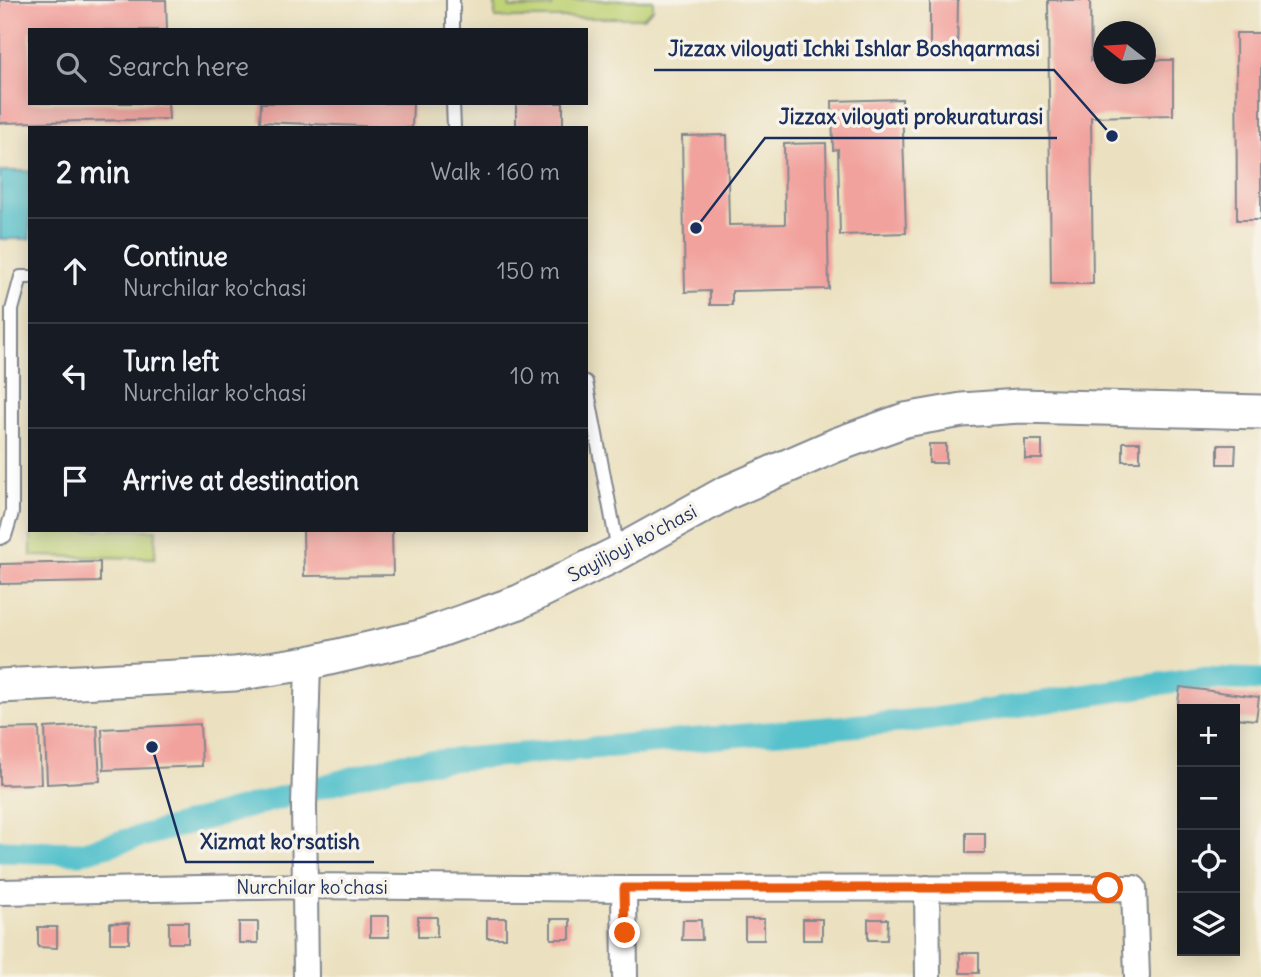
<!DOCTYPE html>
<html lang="en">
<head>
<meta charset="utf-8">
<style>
  body { margin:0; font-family:Delius,sans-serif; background:#20242c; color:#f1f3f6 }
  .controls { position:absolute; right:21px; bottom:21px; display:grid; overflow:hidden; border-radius:0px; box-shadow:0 4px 18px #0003 }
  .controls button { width:63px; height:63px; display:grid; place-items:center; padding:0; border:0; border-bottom:2px solid #363941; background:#171b24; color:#f1f3f6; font:35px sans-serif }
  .compass { position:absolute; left:1093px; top:21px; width:63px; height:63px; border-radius:50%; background:#171b24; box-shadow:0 4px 18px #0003; rotate:287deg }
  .stop { position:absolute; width:21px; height:21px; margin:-16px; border:5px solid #ea580c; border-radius:50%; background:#fff }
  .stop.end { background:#ea580c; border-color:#fff; box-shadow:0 2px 7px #0008 }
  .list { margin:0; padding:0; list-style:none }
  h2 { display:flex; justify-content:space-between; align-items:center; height:91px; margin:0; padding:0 28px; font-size:30px }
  h2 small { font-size:23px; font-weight:400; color:#9ea1a6 }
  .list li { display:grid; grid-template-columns:46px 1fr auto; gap:21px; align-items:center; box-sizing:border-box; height:105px; padding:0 28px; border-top:2px solid #363941 }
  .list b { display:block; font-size:26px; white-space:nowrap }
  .list p { margin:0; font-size:23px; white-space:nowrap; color:#9ea1a6 }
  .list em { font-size:23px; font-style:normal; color:#9ea1a6 }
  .icon { flex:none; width:38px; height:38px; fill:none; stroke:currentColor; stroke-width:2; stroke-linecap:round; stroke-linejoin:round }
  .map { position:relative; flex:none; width:1261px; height:977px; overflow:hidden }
  .search { position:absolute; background:#171b24; box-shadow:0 4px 18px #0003; left:28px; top:28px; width:560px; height:77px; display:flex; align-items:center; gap:18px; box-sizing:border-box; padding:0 24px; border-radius:0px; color:#9ea1a6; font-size:26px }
  .panel { position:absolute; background:#171b24; box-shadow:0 4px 18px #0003; left:28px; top:126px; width:560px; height:406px; border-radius:0px }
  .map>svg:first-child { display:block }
</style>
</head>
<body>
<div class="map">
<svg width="1261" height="977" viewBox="0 0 1261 977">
  <rect width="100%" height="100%" fill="#f7f3e8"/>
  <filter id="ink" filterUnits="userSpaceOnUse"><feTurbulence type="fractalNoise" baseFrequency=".0143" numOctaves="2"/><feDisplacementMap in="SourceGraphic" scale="14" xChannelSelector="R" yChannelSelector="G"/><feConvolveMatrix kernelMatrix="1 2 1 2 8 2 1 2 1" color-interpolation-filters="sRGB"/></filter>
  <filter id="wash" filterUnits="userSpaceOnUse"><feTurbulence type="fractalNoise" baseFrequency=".00686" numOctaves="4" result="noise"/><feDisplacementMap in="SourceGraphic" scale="28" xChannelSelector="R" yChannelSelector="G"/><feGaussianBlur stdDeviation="1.57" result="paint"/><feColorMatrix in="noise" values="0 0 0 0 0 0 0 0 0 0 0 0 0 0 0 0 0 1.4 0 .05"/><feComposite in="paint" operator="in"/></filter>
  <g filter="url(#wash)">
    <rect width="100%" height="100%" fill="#ebe1c0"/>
    <path fill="#bfd276" stroke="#6d806a" stroke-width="2" d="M 495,0 L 509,0 L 510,8 L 552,7 L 552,0 L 653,0 L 653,9 L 643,18 L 495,18 Z
      M 31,530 L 156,530 L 155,558 L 31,556 Z"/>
    <path fill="#54c1cc" stroke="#387895" stroke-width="2" d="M 0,171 L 30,171 L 30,239 L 0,239 Z"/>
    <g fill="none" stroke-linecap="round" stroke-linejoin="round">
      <path stroke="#54c1cc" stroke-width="23" d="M 0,851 L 80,853 L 403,764 L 933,719 L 1198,678 L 1261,680"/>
    </g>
    <g id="blocks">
      <path fill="#f2a29d" d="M 0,0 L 166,0 L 167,30 L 30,30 L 30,103 L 168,103 L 169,119 L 0,123 Z
        M 930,0 L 958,0 L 957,58 L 930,57 Z
        M 1048,0 L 1090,0 L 1091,61 L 1104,61 L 1104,74 L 1146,74 L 1146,60 L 1173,60 L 1173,115 L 1091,117 L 1093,284 L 1051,284 Z
        M 1236,33 L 1261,33 L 1261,220 L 1237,220 Z
        M 902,99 L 906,233 L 840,235 L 838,149 L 833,150 L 832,101 Z
        M 261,103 L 413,103 L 412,128 L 260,122 Z
        M 516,103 L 563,103 L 563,128 L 516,128 Z
        M 727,135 L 729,225 L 785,224 L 784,144 L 826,143 L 829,289 L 732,291 L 732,305 L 710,305 L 710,291 L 685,292 L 682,136 Z
        M 1025,440 L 1042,440 L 1042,459 L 1025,459 Z
        M 1123,442 L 1140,442 L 1140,461 L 1123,461 Z
        M 929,444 L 946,444 L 946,463 L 929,463 Z
        M 1218,445 L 1236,445 L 1235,464 L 1218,464 Z
        M 303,530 L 392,530 L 393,575 L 304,576 Z
        M 100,562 L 100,582 L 0,584 L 0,564 Z
        M 1180,687 L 1259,697 L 1256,720 L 1235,718 L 1235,709 L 1177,711 Z
        M 200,724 L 202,766 L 104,770 L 102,729 Z
        M 97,725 L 100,781 L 47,784 L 45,728 Z
        M 39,728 L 41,784 L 0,785 L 0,729 Z
        M 966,833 L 985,833 L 985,853 L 966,853 Z
        M 370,916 L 389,916 L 389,937 L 370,937 Z
        M 418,917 L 437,917 L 437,937 L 418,937 Z
        M 487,918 L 506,918 L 506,938 L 487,938 Z
        M 551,919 L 570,919 L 570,939 L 551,939 Z
        M 745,919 L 764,919 L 764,940 L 745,940 Z
        M 803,919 L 822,919 L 822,940 L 803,940 Z
        M 868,919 L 888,919 L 887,940 L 868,940 Z
        M 683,920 L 701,920 L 702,940 L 682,940 Z
        M 169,922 L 188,922 L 188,943 L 169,943 Z
        M 239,922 L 258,922 L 258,943 L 239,943 Z
        M 110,923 L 129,923 L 129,943 L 110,943 Z
        M 38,927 L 57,927 L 57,948 L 38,947 Z
        M 960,953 L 979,953 L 979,973 L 960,973 Z"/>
    </g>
  </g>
  <g filter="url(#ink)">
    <use href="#blocks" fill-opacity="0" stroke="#83888f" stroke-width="2"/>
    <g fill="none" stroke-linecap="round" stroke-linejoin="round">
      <g stroke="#83888f" stroke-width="16">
        <path id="lane" d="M 453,0 L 453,30
          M 453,103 L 454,128
          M 586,382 L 618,550
          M 0,538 L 5,536 L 12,513 L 12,310 L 21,277 L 30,277"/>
      </g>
      <g stroke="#83888f" stroke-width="28">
        <path id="street" d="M 927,888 L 928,977
          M 624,889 L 625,977
          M 0,892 L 306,886 L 624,889 L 1134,888 L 1137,977
          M 306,977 L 304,806 L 308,663"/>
      </g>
      <g stroke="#83888f" stroke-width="37">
        <path id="secondary" d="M 0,686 L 235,674 L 308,663 L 420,637 L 519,602 L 618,553 L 726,493 L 836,445 L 905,420 L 962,410 L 1019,406 L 1261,412"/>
      </g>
      <use href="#lane" stroke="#fff" stroke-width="12"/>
      <use href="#street" stroke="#fff" stroke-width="24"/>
      <use href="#secondary" stroke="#fff" stroke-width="33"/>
    </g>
  </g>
  <g fill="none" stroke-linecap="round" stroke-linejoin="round" filter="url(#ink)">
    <path stroke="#ea580c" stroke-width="9" d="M 625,933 L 624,888 L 1108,888"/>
  </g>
  <g text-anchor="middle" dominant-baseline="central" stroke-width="7" stroke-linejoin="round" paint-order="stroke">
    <g font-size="19" fill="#1b2f5e" stroke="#f7f3e8">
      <text transform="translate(632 543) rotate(-28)">Sayiljoyi ko'chasi</text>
      <text x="312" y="887">Nurchilar ko'chasi</text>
    </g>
  </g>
  <path fill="none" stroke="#1b2f5e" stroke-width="2.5" d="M1112 136L1054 70H654M696 228L765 138H1057M152 747L186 862H374"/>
  <g fill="#1b2f5e" stroke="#f7f3e8" stroke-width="2.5">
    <circle cx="1112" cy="136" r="7"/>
    <circle cx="696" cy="228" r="7"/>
    <circle cx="152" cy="747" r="7"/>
  </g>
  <g font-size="21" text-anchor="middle" font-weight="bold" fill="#1b2f5e" stroke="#f7f3e8" stroke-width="7" stroke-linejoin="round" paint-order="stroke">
    <text x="854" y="56">Jizzax viloyati Ichki Ishlar Boshqarmasi</text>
    <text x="911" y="124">Jizzax viloyati prokuraturasi</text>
    <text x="280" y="849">Xizmat ko'rsatish</text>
  </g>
</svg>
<div class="controls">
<button>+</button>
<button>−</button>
<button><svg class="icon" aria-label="locate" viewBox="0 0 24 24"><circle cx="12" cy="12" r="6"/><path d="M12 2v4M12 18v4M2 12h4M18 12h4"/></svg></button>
<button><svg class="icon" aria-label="layers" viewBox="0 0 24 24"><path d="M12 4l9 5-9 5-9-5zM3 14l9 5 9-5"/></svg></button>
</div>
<svg class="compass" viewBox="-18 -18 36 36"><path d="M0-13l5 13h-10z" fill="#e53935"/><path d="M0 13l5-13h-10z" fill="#9ea1a6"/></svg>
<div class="stop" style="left:1108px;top:888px"></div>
<div class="stop end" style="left:625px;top:933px"></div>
<div class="search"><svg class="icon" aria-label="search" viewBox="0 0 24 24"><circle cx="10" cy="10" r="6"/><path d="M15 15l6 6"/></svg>Search here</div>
<section class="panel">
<h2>2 min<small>Walk · 160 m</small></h2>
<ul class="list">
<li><svg class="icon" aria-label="ahead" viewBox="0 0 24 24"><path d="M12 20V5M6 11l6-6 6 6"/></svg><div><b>Continue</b><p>Nurchilar ko'chasi</p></div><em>150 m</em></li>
<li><svg class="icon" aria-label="left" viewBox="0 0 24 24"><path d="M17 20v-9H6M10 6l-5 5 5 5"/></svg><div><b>Turn left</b><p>Nurchilar ko'chasi</p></div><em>10 m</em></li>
<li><svg class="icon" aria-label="arrive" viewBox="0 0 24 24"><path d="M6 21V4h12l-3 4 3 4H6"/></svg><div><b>Arrive at destination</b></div></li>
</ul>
</section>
</div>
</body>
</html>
